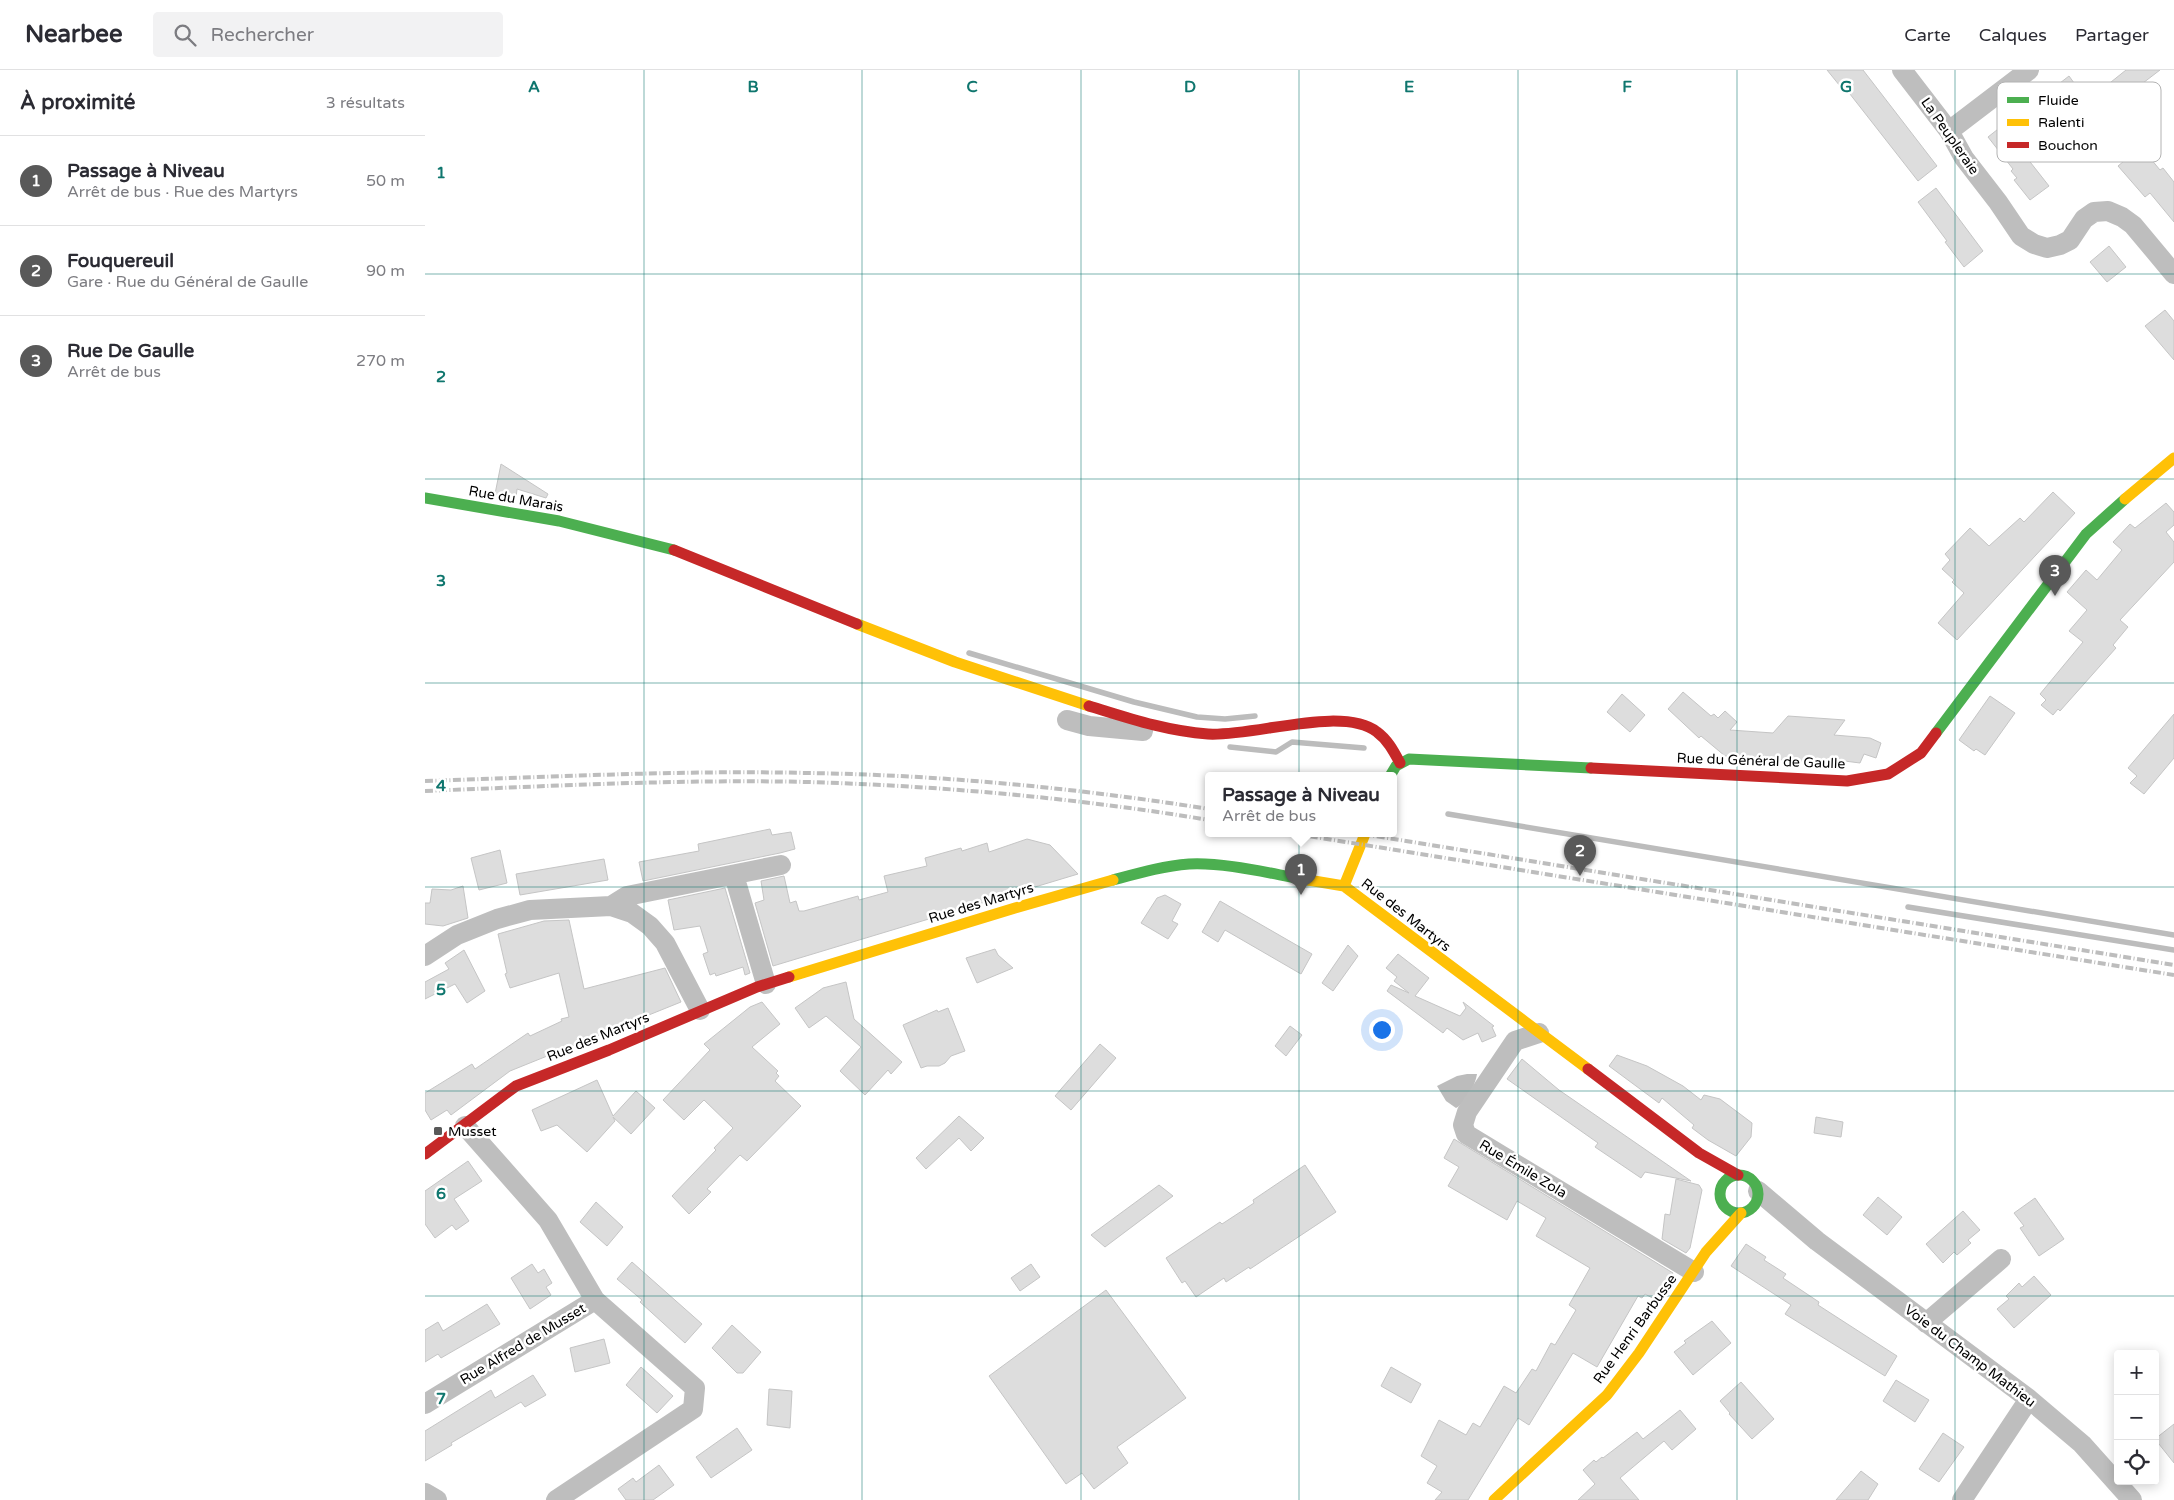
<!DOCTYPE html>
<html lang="fr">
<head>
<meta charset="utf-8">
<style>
  body { margin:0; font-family:"Varela Round",sans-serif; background:#f2f2f3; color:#2b2b33 }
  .controls { position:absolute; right:15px; bottom:15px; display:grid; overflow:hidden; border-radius:5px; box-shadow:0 2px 12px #0003 }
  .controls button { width:45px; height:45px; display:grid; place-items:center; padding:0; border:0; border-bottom:1px solid #e1e1e2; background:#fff; color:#2b2b33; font:25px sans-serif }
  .you { position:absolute; left:956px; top:959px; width:18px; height:18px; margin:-12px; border:4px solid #fff; border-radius:50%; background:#1a73e8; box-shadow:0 0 0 8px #1a73e833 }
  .badge { display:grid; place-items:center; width:32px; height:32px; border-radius:50%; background:#595959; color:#fff; font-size:16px; font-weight:700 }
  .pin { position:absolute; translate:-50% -41px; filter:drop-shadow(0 1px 2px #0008) }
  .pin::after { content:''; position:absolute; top:26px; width:18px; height:15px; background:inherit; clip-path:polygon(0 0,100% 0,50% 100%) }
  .popup { position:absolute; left:780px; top:702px; width:192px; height:65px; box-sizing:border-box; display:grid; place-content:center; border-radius:5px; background:#fff; filter:drop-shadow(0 1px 4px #0005); font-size:16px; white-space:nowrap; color:#7c7c81 }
  .popup b { font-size:19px; color:#2b2b33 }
  .popup::after { content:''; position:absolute; left:50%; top:100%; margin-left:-10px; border:10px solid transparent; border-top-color:#fff }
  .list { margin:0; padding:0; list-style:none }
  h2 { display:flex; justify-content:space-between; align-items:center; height:65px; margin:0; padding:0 20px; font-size:21px }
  h2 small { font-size:16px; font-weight:400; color:#7c7c81 }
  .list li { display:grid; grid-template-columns:32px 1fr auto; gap:15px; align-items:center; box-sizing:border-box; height:90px; padding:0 20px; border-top:1px solid #e1e1e2 }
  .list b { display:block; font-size:19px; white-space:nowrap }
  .list p { margin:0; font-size:16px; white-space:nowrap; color:#7c7c81 }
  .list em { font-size:16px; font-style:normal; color:#7c7c81 }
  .icon { flex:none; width:28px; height:28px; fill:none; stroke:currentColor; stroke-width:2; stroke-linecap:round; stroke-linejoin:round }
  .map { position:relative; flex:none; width:1749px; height:1430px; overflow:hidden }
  header { display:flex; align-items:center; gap:30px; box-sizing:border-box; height:70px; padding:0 25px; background:#fff; border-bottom:1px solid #e1e1e2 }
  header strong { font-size:24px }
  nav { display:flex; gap:28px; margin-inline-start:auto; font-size:18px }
  .search { width:350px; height:45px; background:#f2f2f3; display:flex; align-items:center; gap:12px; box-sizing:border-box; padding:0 18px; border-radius:5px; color:#7c7c81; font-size:19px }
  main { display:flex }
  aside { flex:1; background:#fff }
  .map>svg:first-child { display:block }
</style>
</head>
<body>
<header>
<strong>Nearbee</strong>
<div class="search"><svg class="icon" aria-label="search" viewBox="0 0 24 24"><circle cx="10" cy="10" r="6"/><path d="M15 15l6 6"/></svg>Rechercher</div>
<nav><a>Carte</a><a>Calques</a><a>Partager</a></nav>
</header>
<main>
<aside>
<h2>À proximité<small>3 résultats</small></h2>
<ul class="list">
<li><span class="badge">1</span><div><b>Passage à Niveau</b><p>Arrêt de bus · Rue des Martyrs</p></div><em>50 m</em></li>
<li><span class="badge">2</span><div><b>Fouquereuil</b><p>Gare · Rue du Général de Gaulle</p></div><em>90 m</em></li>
<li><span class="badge">3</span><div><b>Rue De Gaulle</b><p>Arrêt de bus</p></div><em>270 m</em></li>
</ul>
</aside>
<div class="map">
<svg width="1749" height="1430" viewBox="0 0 1749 1430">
  <rect width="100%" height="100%" fill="#fff"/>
  <path fill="#bcbcbc" d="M 1042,1004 L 1052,1004 C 1050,1016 1041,1033 1031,1038 L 1021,1031 L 1012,1016 L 1032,1006 Z"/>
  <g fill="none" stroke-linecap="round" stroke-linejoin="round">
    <path stroke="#bcbcbc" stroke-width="5.5" d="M 544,583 L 709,632 L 772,647 L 800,649 L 830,646
      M 805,677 L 851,682 L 867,672 L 939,678
      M 1023,744 L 1749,865
      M 1483,837 L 1749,880"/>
  </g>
  <path fill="#ddd" stroke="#c5c5c5" d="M 1402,0 L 1438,0 L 1512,96 L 1493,111 L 1421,19 L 1419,21 Z
    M 1701,0 L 1735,0 L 1718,13 L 1720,15 L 1695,35 L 1681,16 Z
    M 1644,6 L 1660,28 L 1634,48 L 1617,27 Z
    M 1582,52 L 1607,84 L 1602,88 L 1624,116 L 1605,130 L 1589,110 L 1592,108 L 1586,101 L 1588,99 L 1563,67 Z
    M 1716,77 L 1735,100 L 1738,98 L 1749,112 L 1749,152 L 1725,123 L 1720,127 L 1693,96 Z
    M 1511,118 L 1558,181 L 1539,197 L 1520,172 L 1522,171 L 1493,132 Z
    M 1684,176 L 1701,197 L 1682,212 L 1665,192 Z
    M 1740,240 L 1749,251 L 1749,290 L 1720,256 Z
    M 76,394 L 123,424 L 121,428 L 92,419 L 91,428 L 70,424 Z
    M 1628,422 L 1650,443 L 1532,570 L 1513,553 L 1539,523 L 1527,512 L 1529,510 L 1517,499 L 1525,490 L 1520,484 L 1545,458 L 1564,476 L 1595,448 L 1599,452 Z
    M 1741,433 L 1749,442 L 1749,455 L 1741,462 L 1749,472 L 1749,492 L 1695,550 L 1703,557 L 1688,575 L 1691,578 L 1635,641 L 1633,639 L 1628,645 L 1616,635 L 1621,630 L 1615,624 L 1658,572 L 1644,561 L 1662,540 L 1642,522 L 1661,500 L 1672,510 L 1697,480 L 1688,472 L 1705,454 L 1710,458 Z
    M 1258,622 L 1286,646 L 1289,644 L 1293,648 L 1300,641 L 1312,652 L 1305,660 L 1348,663 L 1363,646 L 1420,650 L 1409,665 L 1445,668 L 1456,673 L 1451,688 L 1439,684 L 1435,693 L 1404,689 L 1404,693 L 1300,686 L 1276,666 L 1274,668 L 1243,639 Z
    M 1197,624 L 1220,645 L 1205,662 L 1182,642 Z
    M 1565,626 L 1590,643 L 1560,685 L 1551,679 L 1549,681 L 1534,670 Z
    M 1749,644 L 1749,688 L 1719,724 L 1705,713 L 1712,706 L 1703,698 Z
    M 345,759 L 347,765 L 366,762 L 370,779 L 355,783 L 218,811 L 214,792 L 274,781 L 273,774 Z
    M 602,769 L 625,775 L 653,804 L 348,896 L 330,833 L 339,830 L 336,811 L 359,806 L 365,833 L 371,831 L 374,841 L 379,841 L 433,826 L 434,830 L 463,822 L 459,806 L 502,796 L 500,788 L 536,778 L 537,781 L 562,773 L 564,782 Z
    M 75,780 L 82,813 L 54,820 L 46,788 Z
    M 179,789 L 183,810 L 95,825 L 91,804 Z
    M 38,816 L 43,848 L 18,856 L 0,854 L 0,833 L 5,833 L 7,819 L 26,820 Z
    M 300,818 L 325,903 L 320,905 L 318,897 L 291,906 L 290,903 L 285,905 L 278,884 L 283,882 L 275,856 L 249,860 L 243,830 Z
    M 740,825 L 756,834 L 747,851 L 753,854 L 743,869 L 716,853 L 732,828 Z
    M 795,831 L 887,884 L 876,904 L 800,860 L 793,872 L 777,862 Z
    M 144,850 L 159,919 L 240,898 L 256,932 L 85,1001 L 26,1045 L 22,1040 L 6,1050 L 0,1040 L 0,1023 L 47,994 L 50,999 L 103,963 L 105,966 L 137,951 L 136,949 L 144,947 L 134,903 L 85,918 L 80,904 L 82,903 L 73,864 L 119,851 Z
    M 923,875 L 933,886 L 908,921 L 897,913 Z
    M 570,879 L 573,885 L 588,898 L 552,913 L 541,888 Z
    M 39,880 L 60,921 L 42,933 L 30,914 L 0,929 L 0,912 L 24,899 L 20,893 Z
    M 973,884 L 1004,908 L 990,926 L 1035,946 L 1041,938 L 1038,932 L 1069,956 L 1067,957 L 1071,966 L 1057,972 L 1053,963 L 1038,970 L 1022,958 L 1018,963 L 962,921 L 966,915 L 984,923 L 969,911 L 972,907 L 961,898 Z
    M 421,912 L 429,949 L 477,992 L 466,1004 L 463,1000 L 440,1025 L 415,1001 L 436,977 L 401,946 L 384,958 L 370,938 L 398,918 Z
    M 337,932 L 355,954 L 327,977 L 353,1001 L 351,1003 L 354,1006 L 350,1011 L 376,1036 L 322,1091 L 315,1085 L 282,1119 L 286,1122 L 264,1144 L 247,1126 L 291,1080 L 289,1078 L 308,1058 L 279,1030 L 259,1050 L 238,1030 L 285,980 L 279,974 L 325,937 Z
    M 523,938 L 540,981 L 526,986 L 520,993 L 514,996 L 502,996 L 496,998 L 478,955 L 512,940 L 513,942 Z
    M 865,956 L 877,965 L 861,986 L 850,976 Z
    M 675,974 L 691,988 L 646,1040 L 630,1026 Z
    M 1192,985 L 1222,996 L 1258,1016 L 1276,1030 L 1279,1025 L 1295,1029 L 1327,1053 L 1326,1067 L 1311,1086 L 1283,1070 L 1267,1058 L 1269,1055 L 1237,1028 L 1234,1033 L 1184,996 Z
    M 1097,989 L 1134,1020 L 1266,1111 L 1220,1102 L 1216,1108 L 1170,1077 L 1173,1073 L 1082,1009 Z
    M 172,1010 L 188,1046 L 211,1021 L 230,1038 L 206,1064 L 188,1047 L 190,1051 L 162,1082 L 132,1055 L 116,1061 L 107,1040 Z
    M 534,1046 L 559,1068 L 546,1081 L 534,1068 L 501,1099 L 491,1088 Z
    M 1391,1047 L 1418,1052 L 1416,1067 L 1389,1063 Z
    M 1029,1069 L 1248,1203 L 1231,1230 L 1220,1224 L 1217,1228 L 1213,1226 L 1172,1297 L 1148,1283 L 1104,1355 L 1093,1348 L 1043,1430 L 1010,1430 L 1017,1422 L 1002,1413 L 1012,1396 L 996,1386 L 1014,1350 L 1041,1365 L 1048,1353 L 1055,1357 L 1079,1316 L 1091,1323 L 1107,1299 L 1111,1301 L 1126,1273 L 1130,1275 L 1151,1240 L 1144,1235 L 1165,1198 L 1111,1166 L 1121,1148 L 1092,1131 L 1082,1150 L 1023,1116 L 1034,1097 L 1019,1088 Z
    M 43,1091 L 57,1111 L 29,1129 L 44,1151 L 31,1160 L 27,1155 L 10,1168 L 0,1154 L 0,1121 Z
    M 880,1095 L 911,1142 L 825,1199 L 824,1197 L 801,1212 L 799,1208 L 771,1227 L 760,1211 L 757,1213 L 741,1188 L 795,1152 L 797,1154 L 829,1133 L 828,1130 Z
    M 1251,1109 L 1274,1115 L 1277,1120 L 1265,1178 L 1261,1183 L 1237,1169 L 1240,1144 L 1245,1145 Z
    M 734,1115 L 748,1126 L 680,1177 L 666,1165 Z
    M 1453,1127 L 1477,1147 L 1462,1165 L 1438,1145 Z
    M 1610,1128 L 1639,1169 L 1614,1186 L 1595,1158 L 1599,1156 L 1589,1143 Z
    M 171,1132 L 198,1157 L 182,1176 L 155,1152 Z
    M 1538,1141 L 1555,1160 L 1543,1170 L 1546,1173 L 1532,1185 L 1529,1182 L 1518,1193 L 1501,1174 Z
    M 1321,1174 L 1341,1187 L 1339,1190 L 1361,1204 L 1358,1208 L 1394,1232 L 1393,1235 L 1472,1286 L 1460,1306 L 1360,1244 L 1366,1235 L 1306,1196 Z
    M 207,1192 L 277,1254 L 260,1273 L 215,1232 L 217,1230 L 192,1209 Z
    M 107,1194 L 113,1203 L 119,1199 L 127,1213 L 121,1217 L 126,1225 L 105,1239 L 86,1208 Z
    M 606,1194 L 615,1207 L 595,1221 L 586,1208 Z
    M 1609,1206 L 1626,1225 L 1589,1258 L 1572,1239 L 1584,1229 L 1581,1226 L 1594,1213 L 1597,1217 Z
    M 681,1220 L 761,1328 L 692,1377 L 703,1393 L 669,1419 L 657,1403 L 641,1414 L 564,1306 Z
    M 62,1234 L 75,1254 L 16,1288 L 13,1284 L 0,1292 L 0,1260 L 13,1252 L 18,1261 Z
    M 1287,1251 L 1306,1273 L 1268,1305 L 1249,1282 L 1261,1273 L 1259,1271 Z
    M 307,1255 L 336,1282 L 318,1303 L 312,1303 L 287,1278 Z
    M 179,1269 L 185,1293 L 150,1302 L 145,1278 Z
    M 216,1297 L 248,1326 L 232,1343 L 201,1315 Z
    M 966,1297 L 996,1314 L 986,1333 L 956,1316 Z
    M 108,1305 L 121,1325 L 100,1337 L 96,1332 L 26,1373 L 27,1375 L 0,1391 L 0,1361 L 66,1320 L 70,1328 Z
    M 1471,1310 L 1504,1330 L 1490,1352 L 1458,1331 Z
    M 1316,1312 L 1349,1349 L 1327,1369 L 1304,1344 L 1305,1343 L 1295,1331 Z
    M 344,1319 L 367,1321 L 365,1358 L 342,1355 Z
    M 1255,1340 L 1271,1359 L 1247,1380 L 1239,1371 L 1195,1408 L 1214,1430 L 1153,1430 L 1170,1414 L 1158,1400 L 1169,1390 L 1171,1392 L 1177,1387 L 1178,1388 L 1212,1362 L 1218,1369 Z
    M 1749,1354 L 1749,1393 L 1730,1369 Z
    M 312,1358 L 327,1380 L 286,1408 L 271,1387 Z
    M 1518,1363 L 1539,1377 L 1514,1412 L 1494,1399 Z
    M 234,1395 L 249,1415 L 228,1430 L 201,1430 L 193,1419 L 208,1408 L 211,1412 Z
    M 1436,1401 L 1453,1414 L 1443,1430 L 1411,1430 Z"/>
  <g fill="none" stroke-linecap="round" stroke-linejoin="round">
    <path stroke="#bebebe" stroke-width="20" d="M 1477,0 L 1524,61 L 1539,88 L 1573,132 L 1596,166 L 1609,174 L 1622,178 L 1635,175 L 1645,170 L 1659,149 L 1669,142 L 1683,141 L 1697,147 L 1708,155 L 1749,204
      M 1524,61 L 1604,0
      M 642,650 L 664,656 L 718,661
      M 309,805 L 341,914
      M 186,836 L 202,826 L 356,795
      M 0,886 L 32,865 L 72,849 L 105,840 L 186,836 L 207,843 L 225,856 L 240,873 L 275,940
      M 1114,963 L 1090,971 L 1042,1042 L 1038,1055 L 1041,1064 L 1269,1202
      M 40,1056 L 123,1150 L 170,1230 L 270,1318 L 268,1339 L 131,1430
      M 1333,1121 L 1392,1171 L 1604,1329 L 1657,1374 L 1707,1430
      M 1501,1253 L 1576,1189
      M 0,1334 L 170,1230
      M 0,1423 L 12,1430
      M 1537,1430 L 1604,1329"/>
    <path stroke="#4caf50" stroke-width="11" d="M 0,428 L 134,451 L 249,480
      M 1511,663 L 1661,464 L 1700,429
      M 965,706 L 971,696 L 984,689 L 1166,698
      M 688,810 C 714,803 738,796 764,794 C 800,792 847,804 883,810
      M1295 1124a19 19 0 1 1 38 0a19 19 0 1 1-38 0Z"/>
    <path stroke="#ffc107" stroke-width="11" d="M 1700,429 L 1749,388
      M 432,554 L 530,592 L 664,636
      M 883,810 L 919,816 L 1163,999
      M 919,816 L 940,764
      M 364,907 L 590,838 L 688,810
      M 1069,1430 L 1182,1325 L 1214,1283 L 1281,1182 L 1316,1143"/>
    <path stroke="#c62828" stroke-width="11" d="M 249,480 L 432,554
      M 664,636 C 703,648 741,661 783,664 C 828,667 917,635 952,662 C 963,670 969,682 975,693
      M 1166,698 L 1422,711 L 1463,704 L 1496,683 L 1511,663
      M 1163,999 L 1274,1083 L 1313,1105
      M 0,1084 L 91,1016 L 184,980 L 332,917 L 364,907"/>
    <path stroke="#bdbdbd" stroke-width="4" stroke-dasharray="8 2.5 1 2.5" stroke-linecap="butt" d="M 0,711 C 127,707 255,700 383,703 C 517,705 651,718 784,739
      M 0,721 C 127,716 255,709 383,712 C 517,716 651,728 784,750
      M 871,764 L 1749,905
      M 938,764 L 1749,895"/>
  </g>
  <path fill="none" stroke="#0f766e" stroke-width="1" stroke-opacity="0.55" d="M 219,0 L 219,1430M 437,0 L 437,1430M 656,0 L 656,1430M 874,0 L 874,1430M 1093,0 L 1093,1430M 1312,0 L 1312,1430M 1530,0 L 1530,1430M 0,204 L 1749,204M 0,409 L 1749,409M 0,613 L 1749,613M 0,817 L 1749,817M 0,1021 L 1749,1021M 0,1226 L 1749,1226"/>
  <rect fill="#595959" stroke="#fff" stroke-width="2" x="8" y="1056" width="10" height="10" rx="2.5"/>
  <g text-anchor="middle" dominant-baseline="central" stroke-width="5" stroke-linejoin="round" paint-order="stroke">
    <g font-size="14" fill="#000" stroke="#fff">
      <text transform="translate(1525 66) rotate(55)">La Peupleraie</text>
      <text transform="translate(91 429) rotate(10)">Rue du Marais</text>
      <text transform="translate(1336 691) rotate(2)">Rue du Général de Gaulle</text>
      <text transform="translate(556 833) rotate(-17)">Rue des Martyrs</text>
      <text transform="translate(981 845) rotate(38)">Rue des Martyrs</text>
      <text transform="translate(173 967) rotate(-22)">Rue des Martyrs</text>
      <text transform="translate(1098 1099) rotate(31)">Rue Émile Zola</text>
      <text transform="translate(1210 1259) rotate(-54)">Rue Henri Barbusse</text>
      <text transform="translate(98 1274) rotate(-31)">Rue Alfred de Musset</text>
      <text transform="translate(1545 1286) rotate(37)">Voie du Champ Mathieu</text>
    </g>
    <g font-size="14" fill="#000" stroke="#fff" text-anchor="start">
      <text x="23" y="1061">Musset</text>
    </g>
  </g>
  <rect x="1572" y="12" width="164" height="80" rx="8" fill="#fff" stroke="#b2b2b2" stroke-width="1"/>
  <rect x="1582" y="27" width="22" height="6" fill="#4caf50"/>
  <rect x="1582" y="49" width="22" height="7" fill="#ffc107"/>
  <rect x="1582" y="72" width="22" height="6" fill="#c62828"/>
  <g font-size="14" fill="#000">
    <text x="1613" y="35">Fluide</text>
    <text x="1613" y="57">Ralenti</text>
    <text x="1613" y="80">Bouchon</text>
  </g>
  <g font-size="16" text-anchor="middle" font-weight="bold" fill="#0f766e" stroke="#fff" stroke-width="5" stroke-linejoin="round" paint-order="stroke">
    <text x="109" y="22">A</text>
    <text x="328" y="22">B</text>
    <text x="547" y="22">C</text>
    <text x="765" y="22">D</text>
    <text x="984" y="22">E</text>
    <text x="1202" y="22">F</text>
    <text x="1421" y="22">G</text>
    <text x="16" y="108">1</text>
    <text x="16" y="312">2</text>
    <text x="16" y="516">3</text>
    <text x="16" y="721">4</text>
    <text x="16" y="925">5</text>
    <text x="16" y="1129">6</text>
    <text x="16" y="1334">7</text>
  </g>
</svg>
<div class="controls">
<button>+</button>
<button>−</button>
<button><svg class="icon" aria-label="locate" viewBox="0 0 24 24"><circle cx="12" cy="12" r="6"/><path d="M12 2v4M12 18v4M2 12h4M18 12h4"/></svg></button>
</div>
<div class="you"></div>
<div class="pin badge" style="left:876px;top:825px">1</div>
<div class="popup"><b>Passage à Niveau</b>Arrêt de bus</div>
<div class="pin badge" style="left:1155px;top:806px">2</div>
<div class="pin badge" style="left:1630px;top:526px">3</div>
</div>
</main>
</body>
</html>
